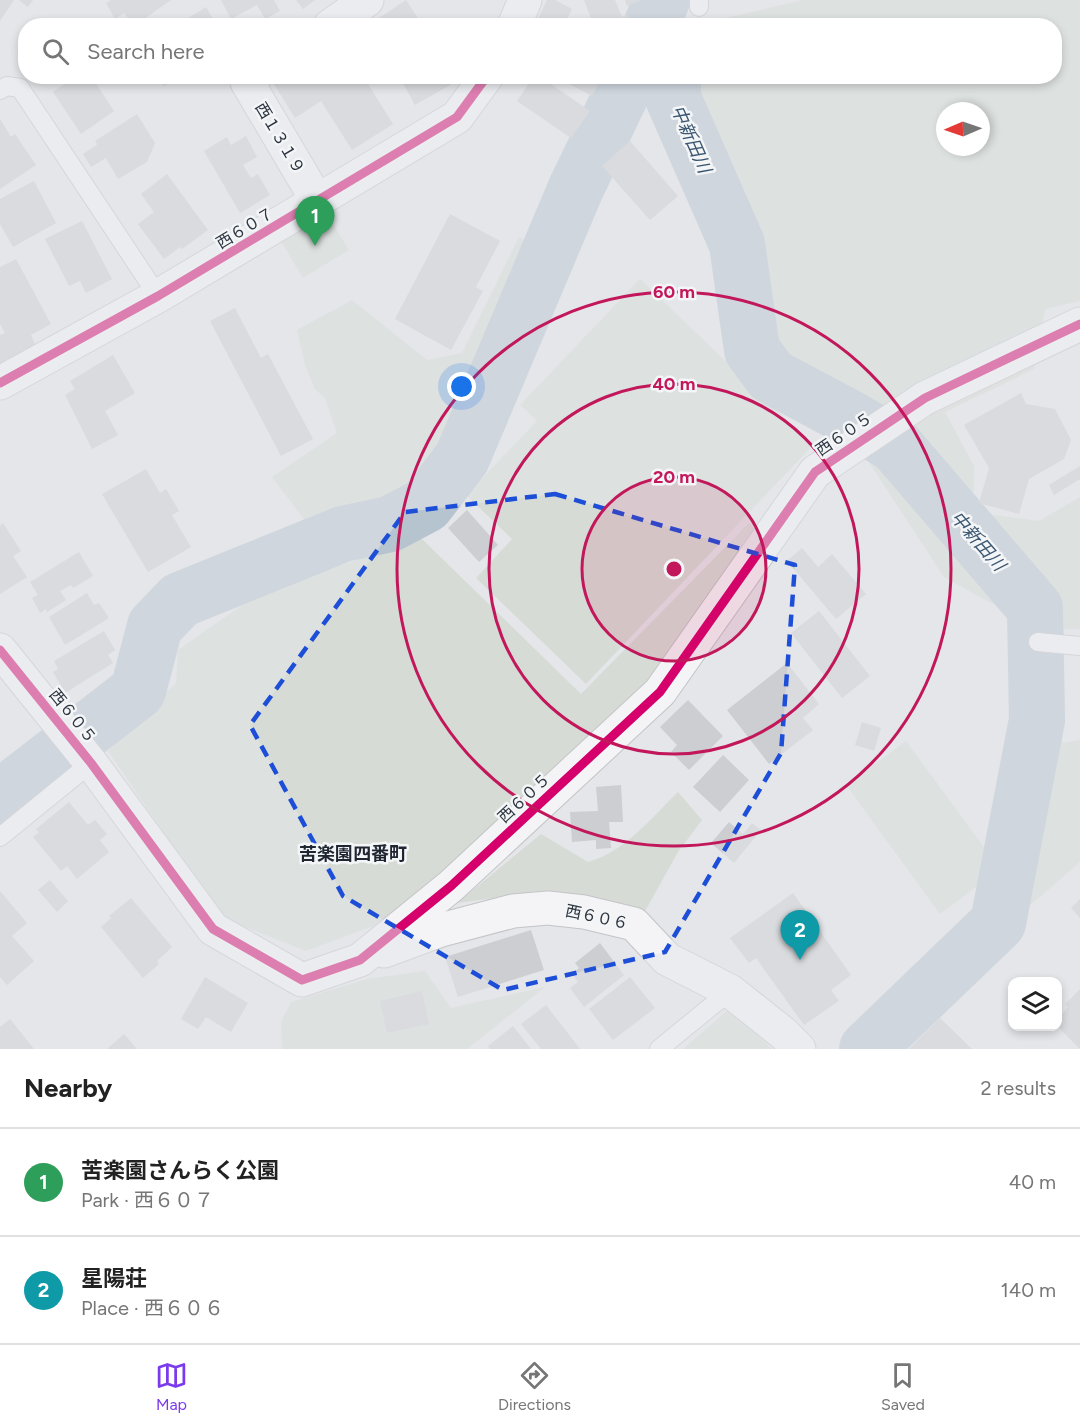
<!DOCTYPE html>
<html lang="en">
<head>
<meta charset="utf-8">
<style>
  body { margin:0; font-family:Figtree,"Noto Sans JP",sans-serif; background:#f2f2f2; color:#222 }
  .controls { position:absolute; right:18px; bottom:18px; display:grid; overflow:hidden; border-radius:12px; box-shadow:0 3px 9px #0003 }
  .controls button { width:54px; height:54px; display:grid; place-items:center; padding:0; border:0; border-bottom:2px solid #e0e0e0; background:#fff; color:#222; font:30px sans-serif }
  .compass { position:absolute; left:936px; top:102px; width:54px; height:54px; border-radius:50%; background:#fff; box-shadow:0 3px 9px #0003; rotate:268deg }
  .you { position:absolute; left:462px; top:387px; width:21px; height:21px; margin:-15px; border:4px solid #fff; border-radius:50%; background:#1a73e8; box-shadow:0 0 0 9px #1a73e833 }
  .badge { display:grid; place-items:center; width:39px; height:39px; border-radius:50%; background:#7c3aed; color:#fff; font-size:20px; font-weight:700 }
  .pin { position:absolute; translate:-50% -50px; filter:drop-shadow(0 2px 3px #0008) }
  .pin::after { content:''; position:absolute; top:32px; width:21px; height:18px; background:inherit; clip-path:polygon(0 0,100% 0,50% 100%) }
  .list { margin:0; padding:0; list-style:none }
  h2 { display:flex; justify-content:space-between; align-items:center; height:78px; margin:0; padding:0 24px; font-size:26px }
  h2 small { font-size:20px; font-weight:400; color:#767676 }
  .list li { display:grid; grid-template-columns:39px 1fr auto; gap:18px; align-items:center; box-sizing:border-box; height:108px; padding:0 24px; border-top:2px solid #e0e0e0 }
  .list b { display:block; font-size:22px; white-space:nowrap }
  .list p { margin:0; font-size:20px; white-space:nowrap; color:#767676 }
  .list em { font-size:20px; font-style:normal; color:#767676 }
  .icon { flex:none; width:33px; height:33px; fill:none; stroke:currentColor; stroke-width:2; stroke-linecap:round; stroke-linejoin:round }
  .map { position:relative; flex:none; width:1080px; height:1049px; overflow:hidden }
  .search { position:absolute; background:#fff; box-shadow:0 3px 9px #0003; left:18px; right:18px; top:18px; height:66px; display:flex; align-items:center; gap:15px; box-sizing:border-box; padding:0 21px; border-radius:24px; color:#767676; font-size:22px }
  .sheet { height:294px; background:#fff }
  nav { display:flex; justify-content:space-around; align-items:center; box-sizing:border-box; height:84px; border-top:2px solid #e0e0e0; background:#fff; font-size:16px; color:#767676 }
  nav a { display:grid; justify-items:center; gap:3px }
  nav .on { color:#7c3aed }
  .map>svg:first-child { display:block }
</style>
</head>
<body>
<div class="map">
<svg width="1080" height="1049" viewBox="0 0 1080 1049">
  <rect width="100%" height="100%" fill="#e4e6e9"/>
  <path fill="#d6dcd5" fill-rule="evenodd" d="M 804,0 L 1080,0 L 1080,301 L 1045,309 L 1034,369 L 945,412 L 974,466 L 973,512 L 1039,521 L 1080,497 L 1080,629 L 1040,630 L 944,577 L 865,456 L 812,430 L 732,261 L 675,152 L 689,77 L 1054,76 L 1054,26 L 699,25 L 699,24 ZM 945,111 L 981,111 L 981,147 L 945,147 Z
    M 326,213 L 349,250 L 303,278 L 281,241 Z
    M 519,237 L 537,248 L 463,436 L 423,494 L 316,535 L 272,477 L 337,433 L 325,398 L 315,389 L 305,365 L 297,330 L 352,300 L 427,360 L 462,353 Z
    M 640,279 L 813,445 L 586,684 L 476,578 L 512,539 L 466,495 L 537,421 L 520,405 Z
    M 749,523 L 756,531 L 644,696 L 397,917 L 306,951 L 222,918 L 108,751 L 176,683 L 178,650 L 258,594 L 421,538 L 581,694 Z
    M 1049,706 L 1063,743 L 1080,740 L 1080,862 L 1010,923 Z
    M 906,741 L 1000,869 L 940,914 L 846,785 Z
    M 678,792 L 702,820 L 678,852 L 644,913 L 519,895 L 457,903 L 541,834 L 588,862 C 625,852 651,818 678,792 Z
    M 425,971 L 451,1008 L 545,987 L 467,1049 L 282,1049 L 281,1022 L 291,1002 L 367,979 Z
    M 730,1008 L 772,1049 L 683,1049 Z"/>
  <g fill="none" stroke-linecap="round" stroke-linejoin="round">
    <path stroke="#b6c4d0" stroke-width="56" d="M 651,26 L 662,0
      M 673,76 L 673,98 L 737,244 L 752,350 L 771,376 L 852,419 L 895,445 L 1035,608 L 1037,720 L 998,923 L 867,1049
      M 0,798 L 138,691 L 155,626 L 180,600 L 343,534 L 390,524 L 426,505 L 462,458 L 576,188 L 630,76"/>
  </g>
  <path fill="#cdced1" d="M 0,0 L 14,0 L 0,21 Z
    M 19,0 L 33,0 L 28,7 Z
    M 111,0 L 171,0 L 134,26 L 124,13 L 115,19 L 106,3 Z
    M 221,0 L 274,0 L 280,11 L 265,19 L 257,5 L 231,19 Z
    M 296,0 L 315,0 L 303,9 Z
    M 406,0 L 423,26 L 367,26 Z
    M 547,0 L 555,0 L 572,9 L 564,26 L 546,26 L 537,21 Z
    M 584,0 L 615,0 L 622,17 L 628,14 L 631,26 L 594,26 Z
    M 625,0 L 641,0 L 627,6 Z
    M 206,7 L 217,26 L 175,26 Z
    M 76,76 L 91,76 L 114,111 L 81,134 L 53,92 Z
    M 158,76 L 180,76 L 164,86 Z
    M 280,76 L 363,76 L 393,124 L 352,150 L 321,101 L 295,118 L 272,81 Z
    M 399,76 L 447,76 L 452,84 L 415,105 Z
    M 534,76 L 539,76 L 590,111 L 571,138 L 517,101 Z
    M 554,76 L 602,76 L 592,96 Z
    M 137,114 L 155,143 L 147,162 L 118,179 L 106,158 L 91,167 L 83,154 L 97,145 L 95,141 Z
    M 0,119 L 11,137 L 15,134 L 36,165 L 0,189 Z
    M 246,136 L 257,157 L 243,165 L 251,178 L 258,174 L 270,195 L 240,213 L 204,151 L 227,137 L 231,145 Z
    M 630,141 L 678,196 L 650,220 L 602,166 Z
    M 167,174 L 208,230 L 182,249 L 180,247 L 164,259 L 138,224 L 154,212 L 141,194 Z
    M 34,181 L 56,223 L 13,247 L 0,224 L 0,199 Z
    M 450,214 L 500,241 L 476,287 L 483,291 L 451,350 L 395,319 Z
    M 82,221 L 112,279 L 86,293 L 80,281 L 69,286 L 45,239 Z
    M 16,259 L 51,324 L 31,335 L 36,346 L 0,365 L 0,335 L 5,333 L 0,324 L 0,267 Z
    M 235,308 L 261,358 L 268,354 L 313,439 L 281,456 L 210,321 Z
    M 113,355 L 135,393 L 105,411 L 118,435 L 92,449 L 65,395 L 75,389 L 70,381 Z
    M 1021,393 L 1026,404 L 1055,409 L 1071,440 L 1064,459 L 1029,479 L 1019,514 L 979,503 L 989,468 L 964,425 Z
    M 1080,466 L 1080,479 L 1054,495 L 1049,485 Z
    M 146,469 L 160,493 L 166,489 L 179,511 L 172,515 L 191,547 L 148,572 L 102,494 Z
    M 467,510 L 498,545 L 479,562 L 448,528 Z
    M 3,523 L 21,551 L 13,556 L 27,577 L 0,594 L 0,526 Z
    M 802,548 L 818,567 L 832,554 L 866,594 L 836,619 L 787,561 Z
    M 79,552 L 93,576 L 73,588 L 71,585 L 60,591 L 66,600 L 47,612 L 46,609 L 40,613 L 32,598 L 38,595 L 30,582 Z
    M 87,593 L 94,605 L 99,603 L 109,618 L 65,645 L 49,617 Z
    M 819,611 L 870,676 L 842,698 L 791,633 Z
    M 104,631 L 115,650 L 108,655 L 113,663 L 65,693 L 53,672 L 58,669 L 54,661 Z
    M 787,663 L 819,704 L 803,718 L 813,730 L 769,764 L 727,710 Z
    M 688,700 L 723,736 L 689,770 L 671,752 L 677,745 L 660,727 Z
    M 862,722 L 881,728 L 874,751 L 855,745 Z
    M 723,755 L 749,780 L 720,812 L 693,787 Z
    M 621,785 L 623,822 L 609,822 L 611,848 L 596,849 L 596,840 L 572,842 L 570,812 L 598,811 L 596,787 Z
    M 69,802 L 88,825 L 95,820 L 107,834 L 100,840 L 109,852 L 77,879 L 67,866 L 61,871 L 33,837 L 39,832 L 36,829 Z
    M 729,822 L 743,834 L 752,823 L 761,830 L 734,863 L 711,843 Z
    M 50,880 L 68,901 L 57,912 L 38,890 Z
    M 0,891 L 27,923 L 12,936 L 34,961 L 7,985 L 0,977 Z
    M 793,893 L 851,975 L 831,990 L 839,1001 L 804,1025 L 756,958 L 749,963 L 730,938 Z
    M 131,898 L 172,947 L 157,961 L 159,964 L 143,978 L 101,927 L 111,918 L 109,916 Z
    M 1080,899 L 1080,918 L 1071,908 Z
    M 531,930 L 544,970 L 458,997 L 445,957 Z
    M 600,943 L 624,975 L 584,1007 L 570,988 L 578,982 L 572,974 L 579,968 L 575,963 Z
    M 205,977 L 248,1003 L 231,1032 L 206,1017 L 198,1029 L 181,1019 Z
    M 630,977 L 655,1008 L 613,1040 L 589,1009 Z
    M 1080,989 L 1080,1049 L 1058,1027 L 1058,1019 L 1068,1007 L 1065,1004 Z
    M 422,991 L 429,1024 L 387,1033 L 380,1001 Z
    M 546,1005 L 580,1049 L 541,1049 L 521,1024 Z
    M 940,1018 L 972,1049 L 909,1049 Z
    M 10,1019 L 34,1049 L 0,1049 L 0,1027 Z
    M 513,1026 L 531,1049 L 490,1049 L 488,1046 Z
    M 124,1034 L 137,1049 L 107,1049 Z"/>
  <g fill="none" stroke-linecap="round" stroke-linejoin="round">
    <g stroke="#c3c4c7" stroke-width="20">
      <path id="lane" d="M 699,0 L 699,7
        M 0,90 L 7,86 L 20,88 L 158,296
        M 1038,642 L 1080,646
        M 0,837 L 91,763
        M 659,1049 L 730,991"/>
    </g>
    <g stroke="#c3c4c7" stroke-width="35">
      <path id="street" d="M 330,26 L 367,0
        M 514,26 L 525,0
        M 255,76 L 247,82 L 318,202
        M 0,383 L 158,296 L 457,117 L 487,76
        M 0,650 L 91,763 L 213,929 L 302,980 L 360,960 L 451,886 L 660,692 L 815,472 L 925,398 L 1080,324
        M 384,951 L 441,930 L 513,911 L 548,908 L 584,912 L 634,924 L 667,959 L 730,991 L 783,1033 L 799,1049"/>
    </g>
    <use href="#lane" stroke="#f4f4f6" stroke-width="18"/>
    <use href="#street" stroke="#f4f4f6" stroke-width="33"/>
    <g stroke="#f3f5f7" stroke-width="13">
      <path id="cycleway" d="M 0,383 L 158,296 L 457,117 L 487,76
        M 0,650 L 91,763 L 213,929 L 302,980 L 360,960 L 451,886 L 660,692 L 815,472 L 925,398 L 1080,324"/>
    </g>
    <use href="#cycleway" stroke="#d6006c" stroke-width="9"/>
  </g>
  <path d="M0 0H1080V1049H0ZM 555,494 L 795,565 L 781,753 L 665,952 L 503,990 L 343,896 L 250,725 L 405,512 Z" fill="#e4e6e9" fill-opacity=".55" fill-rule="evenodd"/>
  <path fill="none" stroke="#1d4ed8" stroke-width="4.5" stroke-dasharray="12 8" stroke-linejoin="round" d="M 555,494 L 795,565 L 781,753 L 665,952 L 503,990 L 343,896 L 250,725 L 405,512 Z"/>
  <circle cx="674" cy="569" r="92" fill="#c2185b" fill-opacity=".12"/>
  <g fill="none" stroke="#c2185b" stroke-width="3">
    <circle cx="674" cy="569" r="92"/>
    <circle cx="674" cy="569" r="185"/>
    <circle cx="674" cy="569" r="277"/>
  </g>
  <g text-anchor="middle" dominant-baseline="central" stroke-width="5" stroke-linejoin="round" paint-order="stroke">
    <g font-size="16" fill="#2d3540" stroke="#f3f5f7">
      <text transform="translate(280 138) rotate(59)">西１３１９</text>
      <text transform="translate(245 228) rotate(-31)">西６０７</text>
      <text transform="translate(844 434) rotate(-34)">西６０５</text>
      <text transform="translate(73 716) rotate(51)">西６０５</text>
      <text transform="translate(524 798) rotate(-43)">西６０５</text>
      <text transform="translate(597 917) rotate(12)">西６０６</text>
    </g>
    <g font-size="18" font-style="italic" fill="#3b5670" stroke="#f3f5f7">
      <text transform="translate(691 139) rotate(66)">中新田川</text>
      <text transform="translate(978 541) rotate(49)">中新田川</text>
    </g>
    <g font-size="18" font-weight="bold" fill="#1f2631" stroke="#f3f5f7">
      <text x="353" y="854">苦楽園四番町</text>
    </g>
  </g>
  <circle cx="674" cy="569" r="9" fill="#c2185b" stroke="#f3f5f7" stroke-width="3"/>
  <g font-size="18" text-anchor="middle" font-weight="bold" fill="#c2185b" stroke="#f3f5f7" stroke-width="5" stroke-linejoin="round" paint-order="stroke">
    <text x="674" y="298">60 m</text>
    <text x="674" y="390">40 m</text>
    <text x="674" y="483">20 m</text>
  </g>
</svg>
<div class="controls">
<button><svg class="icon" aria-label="layers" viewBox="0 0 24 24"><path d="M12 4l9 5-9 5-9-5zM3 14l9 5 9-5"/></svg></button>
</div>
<svg class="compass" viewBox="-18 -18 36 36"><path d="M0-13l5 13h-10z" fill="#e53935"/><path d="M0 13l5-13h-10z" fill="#767676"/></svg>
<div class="you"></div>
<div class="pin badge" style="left:315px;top:246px;background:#2e9e5b">1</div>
<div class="pin badge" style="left:800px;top:960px;background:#0f9aa8">2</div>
<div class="search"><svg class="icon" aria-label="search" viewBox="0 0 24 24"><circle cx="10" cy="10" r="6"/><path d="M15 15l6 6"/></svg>Search here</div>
</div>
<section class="sheet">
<h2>Nearby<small>2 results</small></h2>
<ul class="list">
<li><span class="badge" style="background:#2e9e5b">1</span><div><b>苦楽園さんらく公園</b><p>Park · 西６０７</p></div><em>40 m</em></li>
<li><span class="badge" style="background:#0f9aa8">2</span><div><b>星陽荘</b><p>Place · 西６０６</p></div><em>140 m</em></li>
</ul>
</section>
<nav>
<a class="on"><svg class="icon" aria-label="map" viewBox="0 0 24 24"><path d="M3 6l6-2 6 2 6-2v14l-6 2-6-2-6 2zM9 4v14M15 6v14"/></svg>Map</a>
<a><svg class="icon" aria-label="directions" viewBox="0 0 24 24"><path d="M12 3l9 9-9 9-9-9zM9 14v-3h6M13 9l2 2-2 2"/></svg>Directions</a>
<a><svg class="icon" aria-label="saved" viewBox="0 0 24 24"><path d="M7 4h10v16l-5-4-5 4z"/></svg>Saved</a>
</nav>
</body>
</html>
